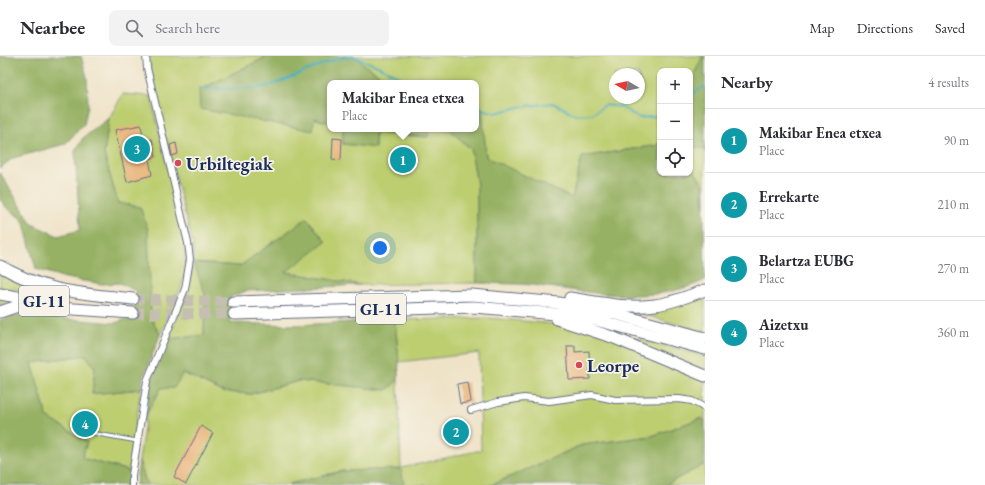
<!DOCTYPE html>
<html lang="en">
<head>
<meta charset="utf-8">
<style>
  body { margin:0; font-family:"EB Garamond",serif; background:#f2f2f3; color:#2b2b33 }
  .controls { position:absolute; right:12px; top:12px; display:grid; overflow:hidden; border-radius:8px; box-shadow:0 1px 3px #0004 }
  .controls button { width:36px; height:36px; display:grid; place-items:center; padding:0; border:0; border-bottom:1px solid #e1e1e2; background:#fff; color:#2b2b33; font:20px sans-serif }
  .compass { position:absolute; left:609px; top:12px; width:36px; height:36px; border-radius:50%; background:#fff; box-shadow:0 1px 3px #0004; rotate:279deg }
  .you { position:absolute; left:380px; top:192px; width:14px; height:14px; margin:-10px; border:3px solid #fff; border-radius:50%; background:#1a73e8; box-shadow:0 0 0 6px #1a73e833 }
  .badge { display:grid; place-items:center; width:26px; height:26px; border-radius:50%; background:#0b8043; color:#fff; font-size:13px; font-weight:700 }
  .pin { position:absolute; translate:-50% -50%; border:2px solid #fff; box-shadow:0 1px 4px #0006 }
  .popup { position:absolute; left:327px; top:24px; width:152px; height:52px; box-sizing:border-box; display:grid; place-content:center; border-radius:8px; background:#fff; filter:drop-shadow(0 1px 3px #0005); font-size:13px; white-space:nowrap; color:#7c7c81 }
  .popup b { font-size:15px; color:#2b2b33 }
  .popup::after { content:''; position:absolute; left:50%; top:100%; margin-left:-8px; border:8px solid transparent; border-top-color:#fff }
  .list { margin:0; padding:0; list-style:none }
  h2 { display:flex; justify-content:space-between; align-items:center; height:52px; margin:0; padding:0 16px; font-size:17px }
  h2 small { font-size:13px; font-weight:400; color:#7c7c81 }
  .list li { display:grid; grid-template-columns:26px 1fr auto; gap:12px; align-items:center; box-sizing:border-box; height:64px; padding:0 16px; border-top:1px solid #e1e1e2 }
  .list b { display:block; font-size:15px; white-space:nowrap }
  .list p { margin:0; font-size:13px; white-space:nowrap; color:#7c7c81 }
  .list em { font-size:13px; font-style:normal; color:#7c7c81 }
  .icon { flex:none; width:22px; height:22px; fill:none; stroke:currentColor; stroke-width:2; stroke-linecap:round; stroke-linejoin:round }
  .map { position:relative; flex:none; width:705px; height:429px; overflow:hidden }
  header { display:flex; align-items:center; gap:24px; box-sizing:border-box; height:56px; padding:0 20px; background:#fff; border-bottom:1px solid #e1e1e2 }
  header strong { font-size:19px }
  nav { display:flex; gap:22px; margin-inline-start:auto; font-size:14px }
  .search { width:280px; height:36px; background:#f2f2f3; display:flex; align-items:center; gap:10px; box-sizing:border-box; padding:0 14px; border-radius:8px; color:#7c7c81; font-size:15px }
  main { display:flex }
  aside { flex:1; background:#fff }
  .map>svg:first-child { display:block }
</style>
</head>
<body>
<header>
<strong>Nearbee</strong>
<div class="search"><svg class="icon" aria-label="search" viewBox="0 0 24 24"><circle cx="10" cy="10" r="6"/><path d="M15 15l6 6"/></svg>Search here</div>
<nav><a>Map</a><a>Directions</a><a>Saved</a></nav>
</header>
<main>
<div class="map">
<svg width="705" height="429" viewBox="0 0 705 429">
  <rect width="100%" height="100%" fill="#f7f3e8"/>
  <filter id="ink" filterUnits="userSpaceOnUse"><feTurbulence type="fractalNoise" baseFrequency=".025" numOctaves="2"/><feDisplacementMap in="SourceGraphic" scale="8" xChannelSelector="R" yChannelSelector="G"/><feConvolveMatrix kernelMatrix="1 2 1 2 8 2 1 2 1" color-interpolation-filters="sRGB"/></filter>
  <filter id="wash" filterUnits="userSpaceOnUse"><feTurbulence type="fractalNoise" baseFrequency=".012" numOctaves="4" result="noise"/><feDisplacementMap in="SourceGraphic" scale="16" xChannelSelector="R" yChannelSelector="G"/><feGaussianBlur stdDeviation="0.9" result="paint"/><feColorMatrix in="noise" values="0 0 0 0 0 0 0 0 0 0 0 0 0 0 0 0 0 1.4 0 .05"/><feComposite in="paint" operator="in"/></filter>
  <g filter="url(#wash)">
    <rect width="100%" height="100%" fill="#efe3c7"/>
    <path fill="#bdce71" stroke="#6c7e68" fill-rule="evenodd" d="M 148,0 L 268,0 L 199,34 L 313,75 L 313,62 L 330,67 L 330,73 L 343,73 L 343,88 L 375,91 L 375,77 L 428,81 L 429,73 L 450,74 L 471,93 L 477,129 L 477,227 L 361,229 L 286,216 L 307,162 L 240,210 L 194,207 L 205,238 L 204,280 L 168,283 C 183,249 195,226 193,189 L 162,68 Z
      M 353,0 L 703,0 L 690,26 L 690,15 L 660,15 L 660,84 L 658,89 L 582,101 L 572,143 L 486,101 L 482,52 L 476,50 L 476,27 L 390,27 ZM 615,18 L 639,18 L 639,42 L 615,42 Z
      M 123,38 L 151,40 L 185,188 L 186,213 L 181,232 L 160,279 L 151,262 L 148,174 L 140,151 L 118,147 L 104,98 L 109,62 Z
      M 690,89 L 705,94 L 705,151 L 703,129 L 690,107 Z
      M 0,218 L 33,233 L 33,236 L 6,232 L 6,247 L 0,250 Z
      M 705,239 L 705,276 L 630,255 Z
      M 489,262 L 599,272 L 705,300 L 705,366 L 701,362 L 652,380 L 582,389 L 491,429 L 404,429 L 401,413 L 342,415 L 285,429 L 147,429 L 139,405 L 146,359 L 161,332 L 183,317 L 223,336 L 251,338 L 299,325 L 387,334 L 398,324 L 401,412 L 481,394 L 479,297 L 399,306 L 395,264 Z
      M 86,299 L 95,312 L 92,338 L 141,333 L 129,415 L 82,402 L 87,386 L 47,361 L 32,307 Z
      M 705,408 L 705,429 L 665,429 Z"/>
    <path fill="#96b163" stroke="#587060" d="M 0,0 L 81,0 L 87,21 L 88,50 L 84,68 L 65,88 L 13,102 L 0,112 Z
      M 268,0 L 353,0 L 390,27 L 330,27 L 330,67 L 314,62 L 313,75 L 200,53 L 199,34 Z
      M 703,0 L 705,0 L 705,94 L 690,89 L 690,26 Z
      M 476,50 L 482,51 L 486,101 L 572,142 L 582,101 L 658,89 L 660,84 L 660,117 L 690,117 L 690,107 L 703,129 L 705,224 C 652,249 597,237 541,230 C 520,227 498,228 477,227 L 477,129 L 471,93 L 450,74 L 443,73 L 476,73 Z
      M 109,62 L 104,98 L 118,147 L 140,151 L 148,174 L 151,261 L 160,279 L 143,322 L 141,333 L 92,338 L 95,312 L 86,299 L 32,307 L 47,361 L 87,386 L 82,402 L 129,415 L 128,429 L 102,429 L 99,427 L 98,429 L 0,429 L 0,264 L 19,259 L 115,267 L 134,260 L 136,235 L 120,227 L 102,228 L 66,222 L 36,213 L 23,164 L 6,151 L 0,143 L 0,117 L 32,168 L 58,180 L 80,174 L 75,95 L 83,82 Z
      M 343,73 L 429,73 L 428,81 L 375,77 L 375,92 L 343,88 Z
      M 307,162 L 326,186 L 286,216 L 361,229 L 246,235 L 230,241 L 230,267 L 294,269 L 395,264 L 399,306 L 398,324 L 387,334 L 299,325 L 251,338 L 223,336 L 183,317 L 174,332 L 161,332 L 146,359 L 151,325 L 168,283 L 204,279 L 205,238 L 194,207 L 240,210 Z
      M 702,362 L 705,366 L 705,408 L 665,429 L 491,429 L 582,389 L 652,380 Z
      M 139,405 L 147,429 L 136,429 Z
      M 401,413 L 404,429 L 285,429 L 342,415 Z"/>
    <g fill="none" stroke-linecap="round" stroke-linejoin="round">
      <path stroke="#3cabb9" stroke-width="2" d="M 198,32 C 219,32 248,35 268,30 C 290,24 333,0 352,1 C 367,3 398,20 411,27
        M 690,39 L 705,30
        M 476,51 L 496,57 L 519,51 L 553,47 L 576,59 L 592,58 L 605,49 L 621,51 L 639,62 L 660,60"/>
    </g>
    <g id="blocks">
      <path fill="#eab67e" d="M 141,69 L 144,85 L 152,83 L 156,101 L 149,103 L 152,119 L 127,126 L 115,74 Z
        M 333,82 L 342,83 L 341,104 L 332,103 Z
        M 176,87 L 178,98 L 172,100 L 170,89 Z
        M 396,94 L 410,95 L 409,113 L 395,112 Z
        M 567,290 L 575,290 L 575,296 L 589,295 L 590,323 L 569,324 Z
        M 468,326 L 471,346 L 460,348 L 457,328 Z
        M 83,359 L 94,366 L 88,376 L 76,370 Z
        M 460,366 L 463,384 L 451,385 L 449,367 Z
        M 201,370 L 213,377 L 186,428 L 174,421 Z"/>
    </g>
  </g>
  <g filter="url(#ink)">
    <use href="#blocks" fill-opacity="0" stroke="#656e83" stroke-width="1"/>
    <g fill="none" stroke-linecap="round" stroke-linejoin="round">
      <path stroke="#c5bfb2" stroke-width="11" stroke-dasharray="11 5.5" stroke-linecap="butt" d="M 133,243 L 233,246
        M 133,257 L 234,258"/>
      <g stroke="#656e83" stroke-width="5">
        <path id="lane" d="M 92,377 L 137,385"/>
      </g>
      <g stroke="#656e83" stroke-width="8">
        <path id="street" d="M 471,354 L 498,346 L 524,342 L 549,345 L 592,339 L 615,344 L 679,343 L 692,345 L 705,352
          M 132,429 L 132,419 L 147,325 L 185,233 L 190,203 L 188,187 L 147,12 L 146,0"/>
      </g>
      <g stroke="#656e83" stroke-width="13">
        <path id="highway" d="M 0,210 C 47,237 81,237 133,243
          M 0,238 L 40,245
          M 570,242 C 597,246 628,253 655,249 C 672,247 689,240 705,234
          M 233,246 L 472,239 L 559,247 L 613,257 L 705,282
          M 0,256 L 15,251 L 29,250 L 133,257
          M 234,258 L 474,251 L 568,259 L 592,263 L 705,293
          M 557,263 L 612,281 L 705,320"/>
      </g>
      <use href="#lane" stroke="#fff" stroke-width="3"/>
      <use href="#street" stroke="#fff" stroke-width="6"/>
      <use href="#highway" stroke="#fff" stroke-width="11"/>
    </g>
  </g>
  <g fill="#d1495b" stroke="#f7f3e8" stroke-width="1.5">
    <circle cx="178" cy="107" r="4"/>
    <circle cx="579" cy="309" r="4"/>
  </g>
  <g text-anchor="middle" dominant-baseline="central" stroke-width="3.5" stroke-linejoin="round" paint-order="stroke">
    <g fill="#f7f3e8" stroke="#5d6a87" stroke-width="1">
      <rect x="19" y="230" width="50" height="30" rx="3"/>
      <rect x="356" y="238" width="50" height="30" rx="3"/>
    </g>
    <g font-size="17" font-weight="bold" fill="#1b2f5e">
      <text x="44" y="245">GI-11</text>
      <text x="381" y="253">GI-11</text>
    </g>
    <g font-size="18" font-weight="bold" fill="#1b2f5e" stroke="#f7f3e8" text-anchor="start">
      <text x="186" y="107">Urbiltegiak</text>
      <text x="587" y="309">Leorpe</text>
    </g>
  </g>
</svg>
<div class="controls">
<button>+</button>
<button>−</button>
<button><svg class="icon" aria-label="locate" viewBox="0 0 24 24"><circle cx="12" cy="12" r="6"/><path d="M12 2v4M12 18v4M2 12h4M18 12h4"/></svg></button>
</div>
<svg class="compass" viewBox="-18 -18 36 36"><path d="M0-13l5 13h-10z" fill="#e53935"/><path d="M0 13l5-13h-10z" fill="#7c7c81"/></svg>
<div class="you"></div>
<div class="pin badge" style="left:403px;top:104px;background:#0f9aa8">1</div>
<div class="popup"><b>Makibar Enea etxea</b>Place</div>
<div class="pin badge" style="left:456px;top:376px;background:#0f9aa8">2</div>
<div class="pin badge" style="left:137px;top:93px;background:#0f9aa8">3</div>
<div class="pin badge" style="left:85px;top:368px;background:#0f9aa8">4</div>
</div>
<aside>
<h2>Nearby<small>4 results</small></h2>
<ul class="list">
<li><span class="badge" style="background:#0f9aa8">1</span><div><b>Makibar Enea etxea</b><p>Place</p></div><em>90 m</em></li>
<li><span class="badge" style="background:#0f9aa8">2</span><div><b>Errekarte</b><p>Place</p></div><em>210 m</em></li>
<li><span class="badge" style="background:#0f9aa8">3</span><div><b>Belartza EUBG</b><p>Place</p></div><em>270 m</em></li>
<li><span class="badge" style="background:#0f9aa8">4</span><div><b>Aizetxu</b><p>Place</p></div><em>360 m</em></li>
</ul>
</aside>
</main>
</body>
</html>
